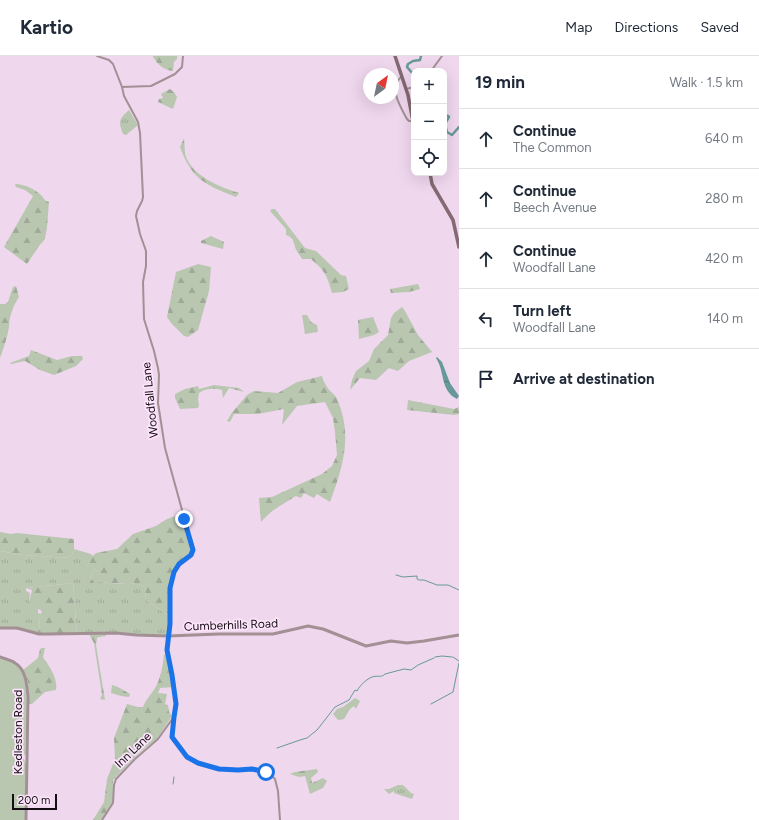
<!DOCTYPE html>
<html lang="en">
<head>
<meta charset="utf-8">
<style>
  body { margin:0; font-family:Figtree,sans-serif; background:#f2f2f3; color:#1f2937 }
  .controls { position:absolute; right:12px; top:12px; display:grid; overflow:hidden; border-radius:8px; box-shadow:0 4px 16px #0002 }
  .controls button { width:36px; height:36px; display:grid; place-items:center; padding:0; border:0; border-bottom:1px solid #e0e1e3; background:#fff; color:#1f2937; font:20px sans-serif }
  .compass { position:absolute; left:363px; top:12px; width:36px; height:36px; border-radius:50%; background:#fff; box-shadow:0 4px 16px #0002; rotate:33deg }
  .scale { position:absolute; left:12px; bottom:10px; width:45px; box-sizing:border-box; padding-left:4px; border:2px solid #150d14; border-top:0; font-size:11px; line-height:14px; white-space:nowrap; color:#150d14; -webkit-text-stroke:3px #fce4fa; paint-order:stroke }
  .stop { position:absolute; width:12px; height:12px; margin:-9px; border:3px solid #1a73e8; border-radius:50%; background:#fff }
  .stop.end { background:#1a73e8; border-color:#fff; box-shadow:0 1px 4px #0008 }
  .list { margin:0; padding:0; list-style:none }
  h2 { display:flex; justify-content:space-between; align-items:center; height:52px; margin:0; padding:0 16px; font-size:17px }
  h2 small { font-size:13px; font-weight:400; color:#747a83 }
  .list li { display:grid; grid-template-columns:26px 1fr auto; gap:12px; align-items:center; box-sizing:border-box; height:60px; padding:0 16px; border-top:1px solid #e0e1e3 }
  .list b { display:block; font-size:15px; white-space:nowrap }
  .list p { margin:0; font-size:13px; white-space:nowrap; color:#747a83 }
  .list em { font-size:13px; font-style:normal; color:#747a83 }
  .icon { flex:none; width:22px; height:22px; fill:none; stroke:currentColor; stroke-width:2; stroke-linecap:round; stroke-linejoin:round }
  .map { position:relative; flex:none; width:459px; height:764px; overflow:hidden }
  header { display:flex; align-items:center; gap:24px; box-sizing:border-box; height:56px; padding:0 20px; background:#fff; border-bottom:1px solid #e0e1e3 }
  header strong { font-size:19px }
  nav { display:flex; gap:22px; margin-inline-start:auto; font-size:14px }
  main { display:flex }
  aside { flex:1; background:#fff }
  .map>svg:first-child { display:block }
</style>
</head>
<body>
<header>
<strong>Kartio</strong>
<nav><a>Map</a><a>Directions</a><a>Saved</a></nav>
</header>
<main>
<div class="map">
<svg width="459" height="764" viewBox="0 0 459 764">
  <defs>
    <pattern id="grass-tufts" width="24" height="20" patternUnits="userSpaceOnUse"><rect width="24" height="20" fill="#b9c7b1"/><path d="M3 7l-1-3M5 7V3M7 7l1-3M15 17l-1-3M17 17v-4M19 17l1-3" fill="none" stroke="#9eaa97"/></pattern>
    <pattern id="forest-firs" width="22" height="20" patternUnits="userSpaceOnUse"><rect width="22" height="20" fill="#b9c7b1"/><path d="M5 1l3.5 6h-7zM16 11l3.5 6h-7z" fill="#9eaa97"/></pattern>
    <pattern id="water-ripples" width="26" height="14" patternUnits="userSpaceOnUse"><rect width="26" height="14" fill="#68999a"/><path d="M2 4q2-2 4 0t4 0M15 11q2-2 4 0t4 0" fill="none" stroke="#547b7c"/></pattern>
  </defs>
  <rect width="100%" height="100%" fill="#efd7ed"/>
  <path fill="url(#grass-tufts)" d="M 129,54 L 138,69 L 126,79 L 123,78 C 118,65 119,63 129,54 Z
    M 74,493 L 91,498 L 93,500 L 88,508 L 84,526 L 94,525 L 90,524 L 93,515 L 99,514 L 98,525 C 102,526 106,527 110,527 C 124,529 130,524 145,531 L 146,544 L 169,560 L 169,571 L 167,579 L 77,577 L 73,527 L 26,532 L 26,535 L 30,537 L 29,547 L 36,549 L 38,553 L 38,557 L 41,558 L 42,555 L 43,556 L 43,561 L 40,560 L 39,577 L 0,571 L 0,495 L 23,499 L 71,502 Z
    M 355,642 L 360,645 L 356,653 L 354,650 L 350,653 L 344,663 L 338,664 L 333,658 L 337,653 L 343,651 Z
    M 398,729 L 403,729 L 411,737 L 414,738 L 412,743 L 394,737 L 394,735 L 389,738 L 384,733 L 389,733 Z"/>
  <path fill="url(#forest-firs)" d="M 153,0 L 177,0 L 177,3 L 174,6 L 173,15 C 164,14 158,9 153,1 Z
    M 170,33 L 174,36 L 177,41 L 173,53 L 158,46 L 159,43 L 163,42 L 161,38 Z
    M 184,82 C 185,88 184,95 186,101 C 194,121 220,131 239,137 L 236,141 C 206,129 192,124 180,91 Z
    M 15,128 C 25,128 35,133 42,140 C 45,144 45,145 49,146 L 47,171 L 45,183 L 39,190 L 27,208 L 4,191 L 33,140 L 25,134 L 16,131 Z
    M 272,153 L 275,153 L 305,192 L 316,195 L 341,219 L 346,220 L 349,233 L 343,236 L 332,237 C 327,219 325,215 311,203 L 302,203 C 300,199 296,195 295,191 C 293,184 294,182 286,179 L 286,173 L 270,155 Z
    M 211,180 L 224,186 L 223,193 L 201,187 L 201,185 Z
    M 198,208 L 211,211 L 209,235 L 198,274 L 188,281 L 184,280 L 171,267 L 167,261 L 176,216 Z
    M 418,228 L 420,233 L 409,236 L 391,237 L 390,233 Z
    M 16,230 L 19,241 C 13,250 9,261 9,271 C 8,279 3,294 0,302 L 0,248 L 5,248 L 8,246 L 13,231 Z
    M 402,251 L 405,255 L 418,279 L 432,296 L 409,305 L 398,315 L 389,312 L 376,324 L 360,322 L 350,334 L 352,324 L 356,315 L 369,305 L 374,293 L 388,279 L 391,262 L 394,257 Z
    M 302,259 L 307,259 L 311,266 L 317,269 L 318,276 L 305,278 Z
    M 373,261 L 379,276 L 374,279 L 359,283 L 358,264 Z
    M 31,294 L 57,304 L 72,300 L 82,300 L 83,303 L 76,310 L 54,319 L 40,314 L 25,305 L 11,308 L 10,307 L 29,300 Z
    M 322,320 C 323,324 325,328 327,331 C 330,336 335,338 337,343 C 353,379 343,411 330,446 L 317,438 L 314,442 L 304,437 L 301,442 L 296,440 C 282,449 272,453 261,466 L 259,442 L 272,441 L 322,418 L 332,410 L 337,399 L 335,376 L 333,362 L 325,346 L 297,350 L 282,369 L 284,353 L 258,358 L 234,358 L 230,366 L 227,365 L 231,358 L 247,339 L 254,335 L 278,337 L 297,326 Z
    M 214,329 L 239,332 L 244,336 L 229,332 L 223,342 L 222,334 C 214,332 206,332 199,337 L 198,343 L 199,349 L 198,352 L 180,353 L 175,342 L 175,338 L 185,333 L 198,330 L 199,333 Z
    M 408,344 L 454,353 L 459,351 L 459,358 L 454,359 L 407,354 Z
    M 181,458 L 192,492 C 191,501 184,501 179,508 C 167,523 169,542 169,560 L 146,544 L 145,531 C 131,525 123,528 110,527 C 106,527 102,526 97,525 L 99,514 L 93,515 L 90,523 L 94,525 L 93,527 L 88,528 L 84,526 C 84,516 88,504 96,497 L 117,493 L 133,478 L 156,470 L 167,463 Z
    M 0,476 L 11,478 L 17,477 L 74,483 L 74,493 L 71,502 L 23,499 L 0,495 Z
    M 73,527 L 77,577 L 39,577 L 40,561 L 39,560 L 41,559 L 43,561 L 43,556 C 38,553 35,549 29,547 L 32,534 L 26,532 Z
    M 89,578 L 105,578 L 106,580 L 99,581 L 97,582 L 96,589 L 105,644 L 100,643 L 102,639 L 94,587 Z
    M 42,592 L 45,592 L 43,601 C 49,610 58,622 56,634 L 45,636 L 32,648 L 29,648 L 28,626 L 23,614 L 38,602 L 40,593 Z
    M 167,597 L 173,631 L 160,632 L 158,637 L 167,638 L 165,648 L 168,649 L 169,656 L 172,660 L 157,683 L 139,697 L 113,724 L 113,748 L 101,764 L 93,764 L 104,746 L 107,723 L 115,703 L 114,682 L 127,648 L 138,651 L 143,651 C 146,643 151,639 155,632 C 160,624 163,609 164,599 Z
    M 112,629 L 118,631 L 130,638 L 129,641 L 121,640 L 111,637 Z
    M 317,713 L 318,716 L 311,722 L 312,727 L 323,722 L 327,725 L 323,732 L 310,738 L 305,720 L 299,721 L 290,718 L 295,716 Z"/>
  <path fill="#b9c7b1" d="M 0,602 C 5,604 13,606 17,609 C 33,624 24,676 26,697 L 23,701 L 26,708 L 25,764 L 0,764 Z"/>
  <path fill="url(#water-ripples)" d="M 437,301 L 442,306 L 450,327 L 459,340 L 457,343 C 440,335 445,315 436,302 Z"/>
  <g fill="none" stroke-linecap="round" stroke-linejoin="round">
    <path stroke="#68999a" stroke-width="1" d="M 396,519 L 403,521 L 417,520 L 417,523 L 419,524 L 424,524 L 437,529 L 448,529 L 459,534
      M 435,601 L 442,600 L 452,601
      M 453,601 L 459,605
      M 431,648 L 453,636 L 459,607
      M 277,692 L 300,684 L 307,682 L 317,674 L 335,651 L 349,644 L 355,634 L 357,635 C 360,629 367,623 372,621 C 378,619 381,622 385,618 L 404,613 L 411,614 L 418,609 L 434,602
      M 173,728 L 174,721"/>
    <path stroke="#68999a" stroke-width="2.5" d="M 414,22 L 413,18 L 407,11 L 408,8 L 413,5 L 420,4 L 421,0
      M 444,59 L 448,60 L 449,61 L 445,68 L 447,76 L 452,79 L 459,71"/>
    <path stroke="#a29095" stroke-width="2" d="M 97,0 L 109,4 L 113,8 L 122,31 L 124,40 L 138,66 L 140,77 L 143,141 L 142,145 L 137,155 L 136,160 L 140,178 L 146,195 L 146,210 L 143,226 L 144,263 L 154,295 L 158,312 L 159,319 L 158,347 L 165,392 L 193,494 L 191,499 L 178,511 L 171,524 L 170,532 L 170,568 L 167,594 L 172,619 L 176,650 L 174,661 L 172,681 L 187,701 L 198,707 L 228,714 L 258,714 L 272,720 L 275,723 L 278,735 L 280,764
      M 431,15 L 442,0
      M 402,20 C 388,32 400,50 407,63 L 409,65 L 413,65
      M 122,31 L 151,30 L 175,18 L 182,11 L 183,0
      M 406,33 L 414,31
      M 102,764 L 113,747 L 114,729 L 116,723 L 135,703 L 158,683 L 173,662"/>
    <path stroke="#a29095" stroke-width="3" d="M 0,572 L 17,572 L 39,578 L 47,578 L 116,577 L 136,579 L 168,580 L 219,578 L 273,578 L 308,570 L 323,573 L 366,590 L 391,585 L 407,587 L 424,585 L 459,579
      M 0,601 C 5,603 11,604 15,607 C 26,613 27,630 28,641 L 26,764"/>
    <path stroke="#846a72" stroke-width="3.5" d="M 395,0 L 408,39 L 414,71
      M 430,117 L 432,128 L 453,164 L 459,191"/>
  </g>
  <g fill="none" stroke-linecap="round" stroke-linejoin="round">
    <path stroke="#1a73e8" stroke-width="5" d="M 184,463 L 193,494 L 191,499 L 179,508 L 174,516 L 170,532 L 170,568 L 167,594 L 172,619 L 176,648 L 174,661 L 172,681 L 187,701 L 198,707 L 219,713 L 238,714 L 252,713 L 266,716"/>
  </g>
  <g text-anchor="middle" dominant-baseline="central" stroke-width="3.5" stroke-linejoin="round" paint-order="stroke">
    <g font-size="12" fill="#150d14" stroke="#fce4fa">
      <text transform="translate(150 344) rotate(-96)">Woodfall Lane</text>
      <text transform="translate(231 569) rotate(-2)">Cumberhills Road</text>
      <text transform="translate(18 676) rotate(-90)">Kedleston Road</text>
      <text transform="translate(133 694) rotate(-44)">Inn Lane</text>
    </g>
  </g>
</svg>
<div class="controls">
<button>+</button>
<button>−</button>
<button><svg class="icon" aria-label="locate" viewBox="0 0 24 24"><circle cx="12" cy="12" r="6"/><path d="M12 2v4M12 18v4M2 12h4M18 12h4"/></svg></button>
</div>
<svg class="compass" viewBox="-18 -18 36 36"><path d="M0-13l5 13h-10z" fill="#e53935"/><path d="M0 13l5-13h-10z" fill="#747a83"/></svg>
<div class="scale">200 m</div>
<div class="stop" style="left:266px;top:716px"></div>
<div class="stop end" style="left:184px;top:463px"></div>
</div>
<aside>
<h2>19 min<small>Walk · 1.5 km</small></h2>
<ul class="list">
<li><svg class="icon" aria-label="ahead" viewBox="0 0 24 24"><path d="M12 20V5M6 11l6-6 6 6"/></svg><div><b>Continue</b><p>The Common</p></div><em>640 m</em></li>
<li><svg class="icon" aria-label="ahead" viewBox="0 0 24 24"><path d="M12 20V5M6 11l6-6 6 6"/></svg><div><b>Continue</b><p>Beech Avenue</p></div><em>280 m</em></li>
<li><svg class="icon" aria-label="ahead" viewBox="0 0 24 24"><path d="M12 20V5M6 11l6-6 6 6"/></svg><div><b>Continue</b><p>Woodfall Lane</p></div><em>420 m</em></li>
<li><svg class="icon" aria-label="left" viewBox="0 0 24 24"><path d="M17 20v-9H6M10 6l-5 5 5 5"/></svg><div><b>Turn left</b><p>Woodfall Lane</p></div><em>140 m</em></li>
<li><svg class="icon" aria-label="arrive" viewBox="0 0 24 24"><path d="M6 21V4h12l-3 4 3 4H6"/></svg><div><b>Arrive at destination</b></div></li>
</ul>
</aside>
</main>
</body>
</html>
